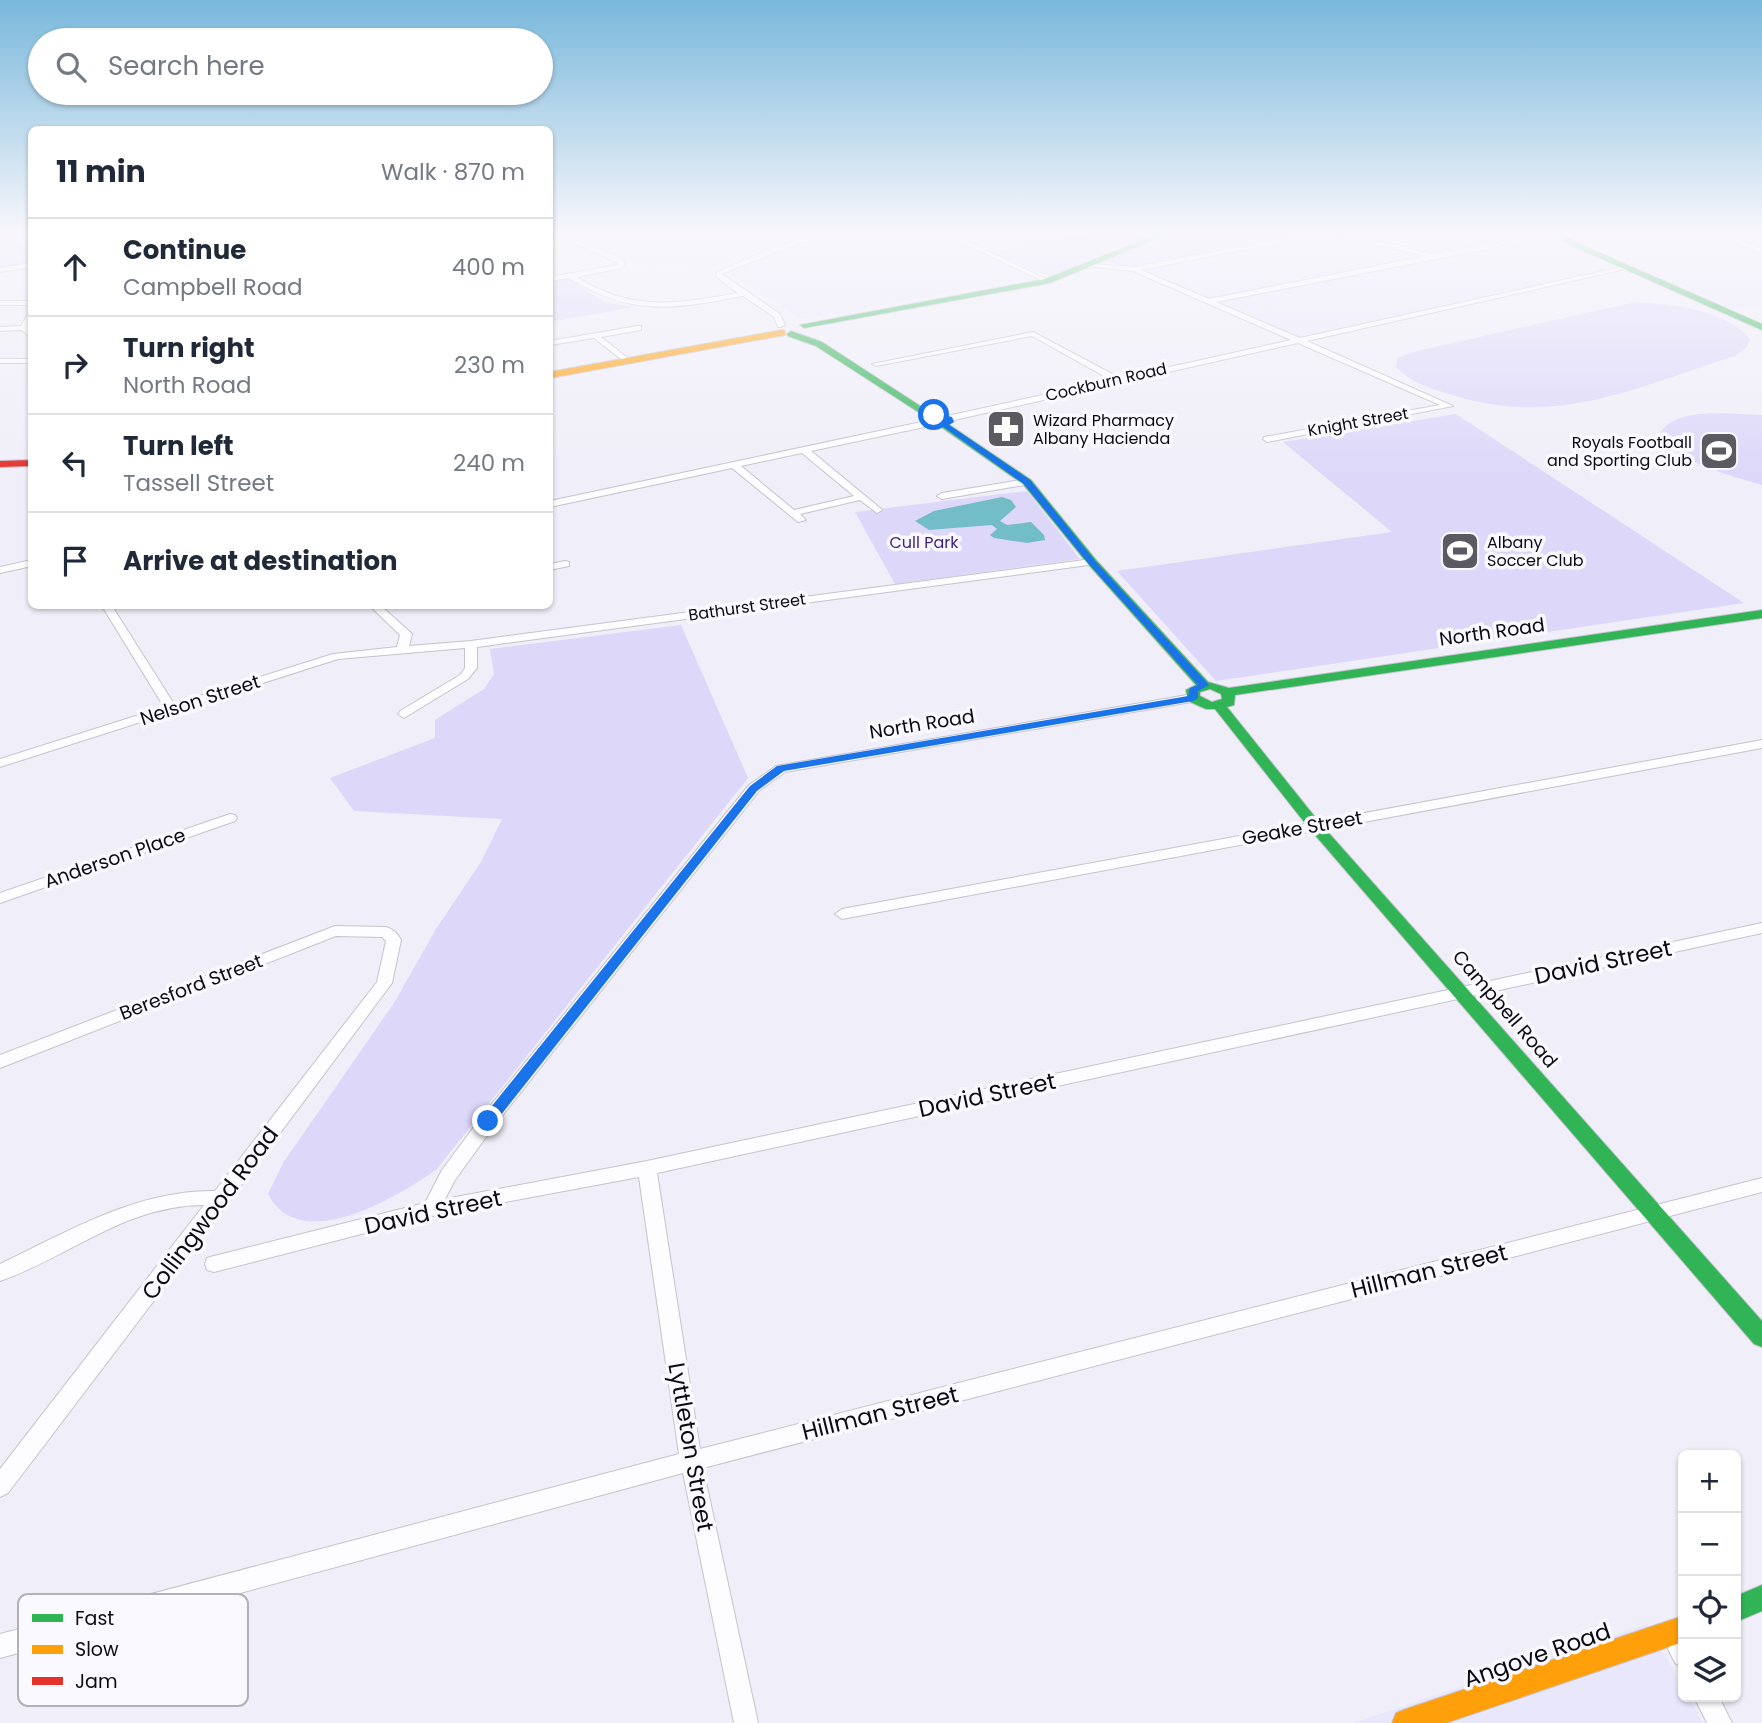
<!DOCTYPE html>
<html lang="en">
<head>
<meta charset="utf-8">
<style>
  body { margin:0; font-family:Poppins,sans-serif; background:#f6f6f7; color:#1f2937 }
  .controls { position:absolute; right:21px; bottom:21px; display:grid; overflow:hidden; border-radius:10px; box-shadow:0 2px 5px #0004 }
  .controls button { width:63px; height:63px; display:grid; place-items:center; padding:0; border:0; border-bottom:2px solid #e0e1e3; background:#fff; color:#1f2937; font:35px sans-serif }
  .stop { position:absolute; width:21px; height:21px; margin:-16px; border:5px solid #1a73e8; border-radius:50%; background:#fff }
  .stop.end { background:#1a73e8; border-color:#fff; box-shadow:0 2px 7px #0008 }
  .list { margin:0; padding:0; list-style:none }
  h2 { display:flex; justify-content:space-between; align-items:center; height:91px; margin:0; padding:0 28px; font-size:30px }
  h2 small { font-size:23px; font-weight:400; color:#747a83 }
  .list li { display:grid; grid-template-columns:46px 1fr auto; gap:21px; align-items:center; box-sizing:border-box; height:98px; padding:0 28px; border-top:2px solid #e0e1e3 }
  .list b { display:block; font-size:26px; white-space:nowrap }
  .list p { margin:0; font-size:23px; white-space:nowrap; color:#747a83 }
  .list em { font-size:23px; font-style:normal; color:#747a83 }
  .icon { flex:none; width:38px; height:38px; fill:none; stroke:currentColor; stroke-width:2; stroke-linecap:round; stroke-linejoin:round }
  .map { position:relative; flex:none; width:1762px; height:1723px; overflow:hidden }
  .search { position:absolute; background:#fff; box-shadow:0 2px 5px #0004; left:28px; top:28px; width:525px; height:77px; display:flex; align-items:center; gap:18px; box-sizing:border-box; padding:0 24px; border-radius:38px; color:#747a83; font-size:26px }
  .panel { position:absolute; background:#fff; box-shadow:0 2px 5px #0004; left:28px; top:126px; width:525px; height:483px; border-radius:10px }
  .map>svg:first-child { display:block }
</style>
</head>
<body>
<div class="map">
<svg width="1762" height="1723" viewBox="0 0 1762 1723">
  <rect width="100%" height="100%" fill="#f0eef8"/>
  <path fill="#e9e7fb" d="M 570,234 L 817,234 L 726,261 L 705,275 L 686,263 L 648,267 L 626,262 L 610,251 Z
    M 869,234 L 940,234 L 1032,278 L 802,319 L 728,273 L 732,269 L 801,244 Z
    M 1326,234 L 1542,234 L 1619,266 L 1302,337 L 1292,336 L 1139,270 Z
    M 1571,234 L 1762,234 L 1762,305 L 1732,308 L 1579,241 Z
    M 1647,1624 L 1683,1687 L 1683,1697 L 1688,1697 L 1703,1723 L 1353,1723 Z"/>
  <path fill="#ddd7f9" d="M 0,234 L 31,234 L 31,264 L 0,269 Z
    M 1084,234 L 1311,234 L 1125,269 L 1090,264 L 1051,277 L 989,252 Z
    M 567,278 L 604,302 L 635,307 L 550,322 L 550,281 Z
    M 1636,302 C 1672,305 1725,309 1750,339 L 1747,347 L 1735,356 C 1636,387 1557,428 1452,395 C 1432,389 1410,382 1396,367 L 1397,358 L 1417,351 Z
    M 1722,413 L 1762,415 L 1762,485 C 1732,476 1674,462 1660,433 C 1673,413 1701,414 1722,413 Z
    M 1456,414 L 1744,603 L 1216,681 L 1117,571 L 1392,532 L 1283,442 Z
    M 1027,491 L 1080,559 L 895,584 L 855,512 Z
    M 681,625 L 748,778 L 436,1170 C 397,1197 300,1256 268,1194 L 283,1163 L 394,1003 L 436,929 L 481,862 L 502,819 L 354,811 L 330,778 L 435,738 L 435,720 L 484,689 L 494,674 L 490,649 Z"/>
  <path fill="#73bdc8" d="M 1002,497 L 1011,500 L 1016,507 L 1000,521 L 1007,525 L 1031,522 L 1044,535 L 1045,540 L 1027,543 L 994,538 L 990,535 L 997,529 L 992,525 L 929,530 L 915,521 L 934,511 Z"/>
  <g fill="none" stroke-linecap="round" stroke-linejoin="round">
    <g stroke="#c5c3cd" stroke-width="2">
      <path id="street" d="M 553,234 L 562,234 L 616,256 L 625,262 L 623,268 L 577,277 C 632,312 676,304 738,293 L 716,277 L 717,272 C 758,255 797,234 843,234 L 796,244 L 722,274 L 780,314 L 785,325 L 781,327 L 778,327 L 774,317 L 743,296 C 676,309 630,317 569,278 L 550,281 L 550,277 L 618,265 L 619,263 Z
        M 944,234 L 953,234 L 1050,281 L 1045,282 Z
        M 1307,234 L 1322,234 L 1141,270 L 1209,299 L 1426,256 L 1329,234 C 1346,234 1374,245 1385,243 C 1401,241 1418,234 1435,234 L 1391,244 L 1431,254 L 1548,234 L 1553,236 L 1216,302 L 1300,338 L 1631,265 L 1634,267 L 1307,341 L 1453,406 L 1267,442 L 1263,439 L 1264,437 L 1440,405 L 1298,343 L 950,421 L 947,420 L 947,416 L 1111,380 L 1032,336 L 876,366 L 872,364 L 1033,332 L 1120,378 L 1291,340 L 1133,271 L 1087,266 L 1090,264 L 1134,267 Z
        M 1569,234 L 1586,234 L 1570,238 L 1567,236 Z
        M 1714,234 L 1724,234 L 1762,249 L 1762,253 Z
        M 32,263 L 32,267 L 0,272 L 0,268 Z
        M 0,301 L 32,301 L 32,305 L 0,305 Z
        M 29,312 L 32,312 L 32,321 L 28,328 L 32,332 L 32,339 L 22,330 L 0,331 L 0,327 L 21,326 Z
        M 638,326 L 641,326 L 641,330 L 601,337 L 629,359 L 630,361 L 626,363 L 594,338 L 550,345 L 550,341 Z
        M 0,359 L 32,359 L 32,363 L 0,363 Z
        M 926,421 L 930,424 L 929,426 L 811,451 L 880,508 L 882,510 L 877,513 L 860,500 L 800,514 L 806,520 L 798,522 L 732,468 L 550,507 L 550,501 ZM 802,453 L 854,496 L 794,510 L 741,466 Z
        M 1027,479 L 1030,480 L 1030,484 L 942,499 L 937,496 L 942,493 Z
        M 1092,559 L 1096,560 L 1096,564 L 477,647 L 477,668 L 468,679 L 404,718 L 398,714 L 400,711 L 460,675 L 465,668 L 465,648 L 338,659 L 0,767 L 0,759 L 164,707 L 102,606 L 112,606 L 174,704 L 333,654 L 397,647 L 400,635 L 370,606 L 381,606 L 410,632 L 412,634 L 409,646 L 471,641 Z
        M 32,560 L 32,566 L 0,573 L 0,567 Z
        M 565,561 L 569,562 L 569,566 L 550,570 L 550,564 Z
        M 1193,694 L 1199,698 L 1197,701 L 785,772 L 759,791 L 494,1126 L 455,1180 L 445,1199 L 647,1161 L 1762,923 L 1762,933 L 657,1173 L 700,1449 L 1762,1178 L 1762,1192 L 703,1468 L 758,1723 L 734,1723 L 683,1473 L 0,1658 L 0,1634 L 679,1454 L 639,1177 L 431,1216 L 214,1272 L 207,1270 L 205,1264 L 207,1258 L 214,1256 L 425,1203 L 442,1170 L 482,1116 L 749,785 L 776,766 Z
        M 1762,740 L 1762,748 L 842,919 L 835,914 L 842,909 Z
        M 230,814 L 235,815 L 237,818 L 235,821 L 0,903 L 0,893 Z
        M 335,926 L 386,927 C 393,929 398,934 401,940 L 392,983 L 228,1203 L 8,1493 L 0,1497 L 0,1469 L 204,1205 C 126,1205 69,1257 0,1281 L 0,1264 C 69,1231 137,1190 215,1191 L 377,982 L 386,941 L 382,937 L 336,936 L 0,1068 L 0,1055 Z
        M 1672,1621 L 1680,1625 L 1683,1631 L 1683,1667 L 1675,1663 L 1660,1633 L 1664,1625 Z
        M 1694,1697 L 1719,1697 L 1732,1723 L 1707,1723 Z"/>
    </g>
    <g stroke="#c5c3cd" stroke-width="2">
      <path id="fast" d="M 1158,234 L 1168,234 L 1050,283 L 804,328 L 800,325 L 1045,279 Z
        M 1564,237 L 1762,324 L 1762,330 L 1561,241 Z
        M 791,331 L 822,342 L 934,415 L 926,417 L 816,346 L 788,336 L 787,334 Z
        M 941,423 L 947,423 L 1031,480 L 1096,560 L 1208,682 L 1229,688 L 1762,610 L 1762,618 L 1235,695 L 1234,705 L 1227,707 L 1319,822 L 1762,1321 L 1762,1347 L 1754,1344 L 1309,828 L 1215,709 L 1206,709 L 1188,701 L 1186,690 L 1196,685 L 1088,564 L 1023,484 L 941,427 ZM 1210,689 L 1221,694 L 1222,699 L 1212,702 L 1200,696 L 1200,692 Z
        M 1762,1585 L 1762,1611 L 1736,1622 L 1736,1596 Z"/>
    </g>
    <g stroke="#c5c3cd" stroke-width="2">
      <path id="slow" d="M 782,330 L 785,331 L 785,335 L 550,378 L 550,372 Z
        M 1683,1616 L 1683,1642 L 1446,1723 L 1392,1723 L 1396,1713 L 1406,1709 Z"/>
    </g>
    <g stroke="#c5c3cd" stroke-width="2">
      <path id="jam" d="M 32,460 L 32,466 L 0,467 L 0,461 Z"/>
    </g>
    <use href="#street" fill="#fdfcfe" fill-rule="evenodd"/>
    <use href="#fast" fill="#30b455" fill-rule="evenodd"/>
    <use href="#slow" fill="#ff9f0a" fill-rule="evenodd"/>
    <use href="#jam" fill="#e5322d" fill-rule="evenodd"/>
  </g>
  <linearGradient id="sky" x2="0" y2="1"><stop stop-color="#79b8db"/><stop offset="0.49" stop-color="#f8f7fc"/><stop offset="1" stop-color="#f8f7fc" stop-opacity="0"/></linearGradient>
  <rect width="1762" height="476" fill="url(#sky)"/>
  <path fill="#1a73e8" d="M 934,413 L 952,417 L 954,422 L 949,425 L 1030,480 L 1095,561 L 1209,685 L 1198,691 L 1198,698 L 1193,701 L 784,771 L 757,791 L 493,1125 L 483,1125 L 483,1117 L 750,786 L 777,766 L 1188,696 L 1190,688 L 1198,685 L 1089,564 L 1024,484 L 942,426 L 946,419 L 932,416 Z"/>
  <defs>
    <g id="pharmacy-square" transform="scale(2.0125)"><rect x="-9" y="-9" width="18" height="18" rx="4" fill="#5b5a63" stroke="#faf9ff"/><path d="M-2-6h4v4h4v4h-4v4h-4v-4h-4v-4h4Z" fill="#fff"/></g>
    <g id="stadium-square" transform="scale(2.0125)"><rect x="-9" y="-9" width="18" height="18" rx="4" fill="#5b5a63" stroke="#faf9ff"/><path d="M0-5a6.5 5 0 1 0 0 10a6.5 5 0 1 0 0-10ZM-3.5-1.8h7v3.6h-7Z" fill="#fff"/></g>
  </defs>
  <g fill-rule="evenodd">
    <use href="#pharmacy-square" x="1006" y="429"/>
    <use href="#stadium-square" x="1719" y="451"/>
    <use href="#stadium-square" x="1460" y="551"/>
  </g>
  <g text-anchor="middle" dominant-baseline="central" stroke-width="7" stroke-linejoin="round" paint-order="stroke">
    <g font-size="16" fill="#0b0a13" stroke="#faf9ff">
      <text transform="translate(1106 382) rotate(-13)">Cockburn Road</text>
      <text transform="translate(1358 422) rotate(-10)">Knight Street</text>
      <text transform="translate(747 607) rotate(-8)">Bathurst Street</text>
    </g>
    <g font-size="16" fill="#0b0a13" stroke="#faf9ff" text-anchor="start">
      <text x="1033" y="420">Wizard Pharmacy<tspan x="1033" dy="18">Albany Hacienda</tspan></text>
      <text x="1692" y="442" text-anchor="end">Royals Football<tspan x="1692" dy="18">and Sporting Club</tspan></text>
      <text x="1487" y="542">Albany<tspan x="1487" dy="18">Soccer Club</tspan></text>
    </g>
    <g font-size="16" fill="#402181" stroke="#faf9ff">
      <text x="924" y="542">Cull Park</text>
    </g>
    <g font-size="19" fill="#0b0a13" stroke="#faf9ff">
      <text transform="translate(1492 632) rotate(-8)">North Road</text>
      <text transform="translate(200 700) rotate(-18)">Nelson Street</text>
      <text transform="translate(922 724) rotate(-9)">North Road</text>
      <text transform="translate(1302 828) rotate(-10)">Geake Street</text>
      <text transform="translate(115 858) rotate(-19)">Anderson Place</text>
      <text transform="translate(191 987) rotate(-21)">Beresford Street</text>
      <text transform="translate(1505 1009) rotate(49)">Campbell Road</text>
    </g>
    <g font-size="23" fill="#0b0a13" stroke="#faf9ff">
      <text transform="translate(1603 962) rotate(-12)">David Street</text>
      <text transform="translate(987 1095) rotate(-12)">David Street</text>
      <text transform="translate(433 1212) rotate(-12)">David Street</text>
      <text transform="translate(210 1213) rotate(-53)">Collingwood Road</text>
      <text transform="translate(1429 1271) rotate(-14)">Hillman Street</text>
      <text transform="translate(880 1413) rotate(-14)">Hillman Street</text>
      <text transform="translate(691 1447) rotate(80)">Lyttleton Street</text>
      <text transform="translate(1537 1655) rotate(-19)">Angove Road</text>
    </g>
  </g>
  <rect x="18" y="1594" width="230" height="112" rx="10" fill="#faf9ff" stroke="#b2b1b8" stroke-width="2"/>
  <rect x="32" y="1614" width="31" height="8" fill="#30b455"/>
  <rect x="32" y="1645" width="31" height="9" fill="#ff9f0a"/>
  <rect x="32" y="1677" width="31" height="8" fill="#e5322d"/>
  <g font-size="19" fill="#0b0a13">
    <text x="75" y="1625">Fast</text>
    <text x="75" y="1656">Slow</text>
    <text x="75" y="1688">Jam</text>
  </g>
</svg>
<div class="controls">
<button>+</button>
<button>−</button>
<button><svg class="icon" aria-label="locate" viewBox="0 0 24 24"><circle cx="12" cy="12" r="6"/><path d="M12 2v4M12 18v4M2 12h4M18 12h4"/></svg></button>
<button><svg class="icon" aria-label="layers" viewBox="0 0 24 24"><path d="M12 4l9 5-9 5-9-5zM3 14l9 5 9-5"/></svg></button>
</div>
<div class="stop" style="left:934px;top:415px"></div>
<div class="stop end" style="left:488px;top:1121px"></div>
<div class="search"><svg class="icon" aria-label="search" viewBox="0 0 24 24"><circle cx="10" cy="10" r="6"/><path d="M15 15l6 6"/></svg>Search here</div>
<section class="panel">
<h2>11 min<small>Walk · 870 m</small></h2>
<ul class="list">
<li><svg class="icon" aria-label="ahead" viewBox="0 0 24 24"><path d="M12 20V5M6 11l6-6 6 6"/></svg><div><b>Continue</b><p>Campbell Road</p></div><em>400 m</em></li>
<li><svg class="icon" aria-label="right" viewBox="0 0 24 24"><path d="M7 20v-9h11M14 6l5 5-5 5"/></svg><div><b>Turn right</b><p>North Road</p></div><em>230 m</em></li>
<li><svg class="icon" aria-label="left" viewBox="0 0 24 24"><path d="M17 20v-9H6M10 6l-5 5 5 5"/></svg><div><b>Turn left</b><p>Tassell Street</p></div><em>240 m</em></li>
<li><svg class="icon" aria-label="arrive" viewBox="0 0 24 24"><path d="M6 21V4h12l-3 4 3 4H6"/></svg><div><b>Arrive at destination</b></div></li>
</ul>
</section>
</div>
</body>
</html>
